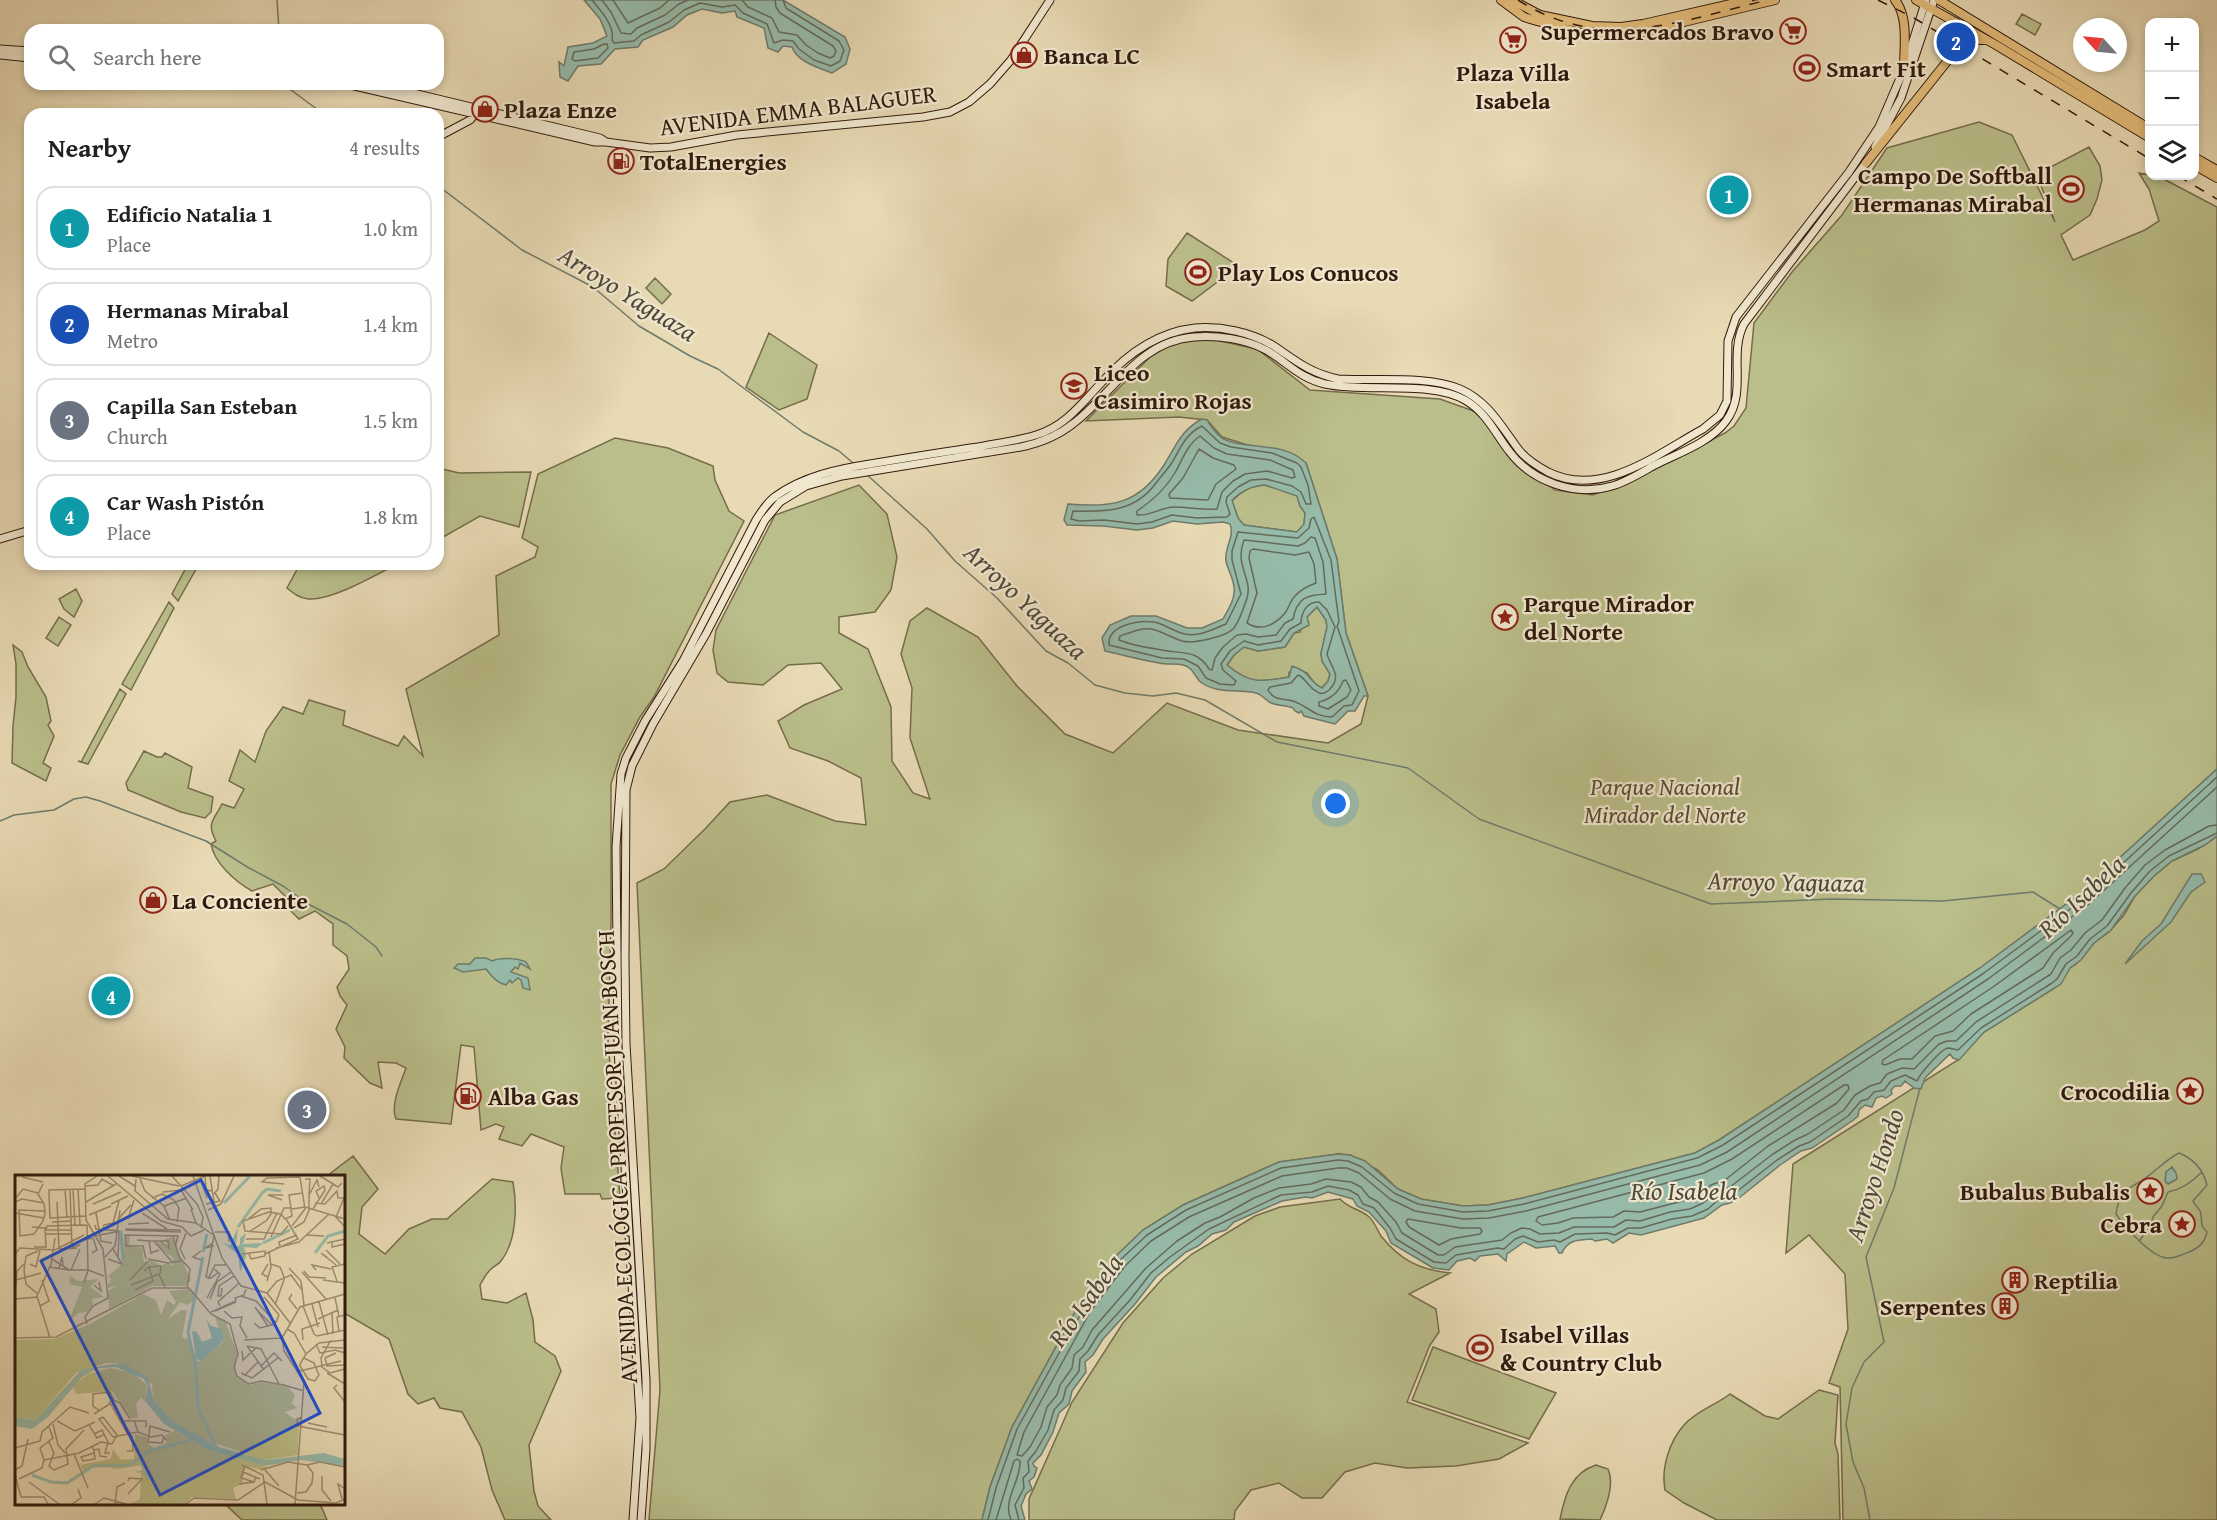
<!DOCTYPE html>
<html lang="en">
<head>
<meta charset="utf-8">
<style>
  body { margin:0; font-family:"Gentium Book Plus",serif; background:#f2f2f2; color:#202124 }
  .controls { position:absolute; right:18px; top:18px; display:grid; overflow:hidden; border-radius:12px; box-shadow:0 3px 9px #0003 }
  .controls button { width:54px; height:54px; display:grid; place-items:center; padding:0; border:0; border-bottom:2px solid #e0e0e0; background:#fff; color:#202124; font:30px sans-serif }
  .compass { position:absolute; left:2073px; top:18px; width:54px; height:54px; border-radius:50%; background:#fff; box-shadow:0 3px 9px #0003; rotate:297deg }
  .you { position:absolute; left:1336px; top:804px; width:21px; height:21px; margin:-15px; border:4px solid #fff; border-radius:50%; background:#1a73e8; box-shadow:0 0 0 9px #1a73e833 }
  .badge { display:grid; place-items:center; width:39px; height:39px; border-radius:50%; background:#2563eb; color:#fff; font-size:20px; font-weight:700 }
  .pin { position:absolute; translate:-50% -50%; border:3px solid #fff; box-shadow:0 2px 6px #0006 }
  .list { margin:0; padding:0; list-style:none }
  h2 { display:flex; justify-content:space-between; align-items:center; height:78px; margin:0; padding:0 24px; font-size:26px }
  h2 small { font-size:20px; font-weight:400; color:#757577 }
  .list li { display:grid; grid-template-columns:39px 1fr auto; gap:18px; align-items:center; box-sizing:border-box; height:84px; margin:0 12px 12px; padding:0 12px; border:2px solid #e0e0e0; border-radius:18px }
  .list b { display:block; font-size:22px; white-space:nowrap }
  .list p { margin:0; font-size:20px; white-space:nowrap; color:#757577 }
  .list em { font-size:20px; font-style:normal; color:#757577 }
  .icon { flex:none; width:33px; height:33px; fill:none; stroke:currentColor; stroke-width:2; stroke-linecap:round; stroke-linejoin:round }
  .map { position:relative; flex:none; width:2217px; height:1520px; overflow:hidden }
  .search { position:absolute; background:#fff; box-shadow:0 3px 9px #0003; left:24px; top:24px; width:420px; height:66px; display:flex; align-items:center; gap:15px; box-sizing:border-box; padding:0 21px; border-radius:18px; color:#757577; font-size:22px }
  .panel { position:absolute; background:#fff; box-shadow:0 3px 9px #0003; left:24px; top:108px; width:420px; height:462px; border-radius:18px }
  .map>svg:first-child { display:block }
</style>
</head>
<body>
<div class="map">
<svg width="2217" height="1520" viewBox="0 0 2217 1520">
  <rect width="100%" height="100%" fill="#e8dab4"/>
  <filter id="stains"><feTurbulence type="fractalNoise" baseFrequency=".00333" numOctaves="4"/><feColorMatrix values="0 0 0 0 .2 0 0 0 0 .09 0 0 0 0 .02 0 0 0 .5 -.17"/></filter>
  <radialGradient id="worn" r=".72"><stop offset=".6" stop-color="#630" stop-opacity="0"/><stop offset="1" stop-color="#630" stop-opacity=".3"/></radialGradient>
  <path fill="#babe8a" stroke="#756c4c" stroke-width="1.5" d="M 2022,14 L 2041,24 L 2035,35 L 2016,24 Z
    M 1979,122 L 2012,135 L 2055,222 L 2038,178 L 2041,172 L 2089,147 L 2100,166 L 2102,180 L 2097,199 L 2090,215 L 2061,235 L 2073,260 L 2145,230 L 2159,221 L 2149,189 L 2139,173 L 2160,177 L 2217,207 L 2217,769 L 2081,893 L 1980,968 L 1719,1140 L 1695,1153 L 1523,1198 L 1488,1205 L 1463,1206 L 1421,1199 L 1398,1189 L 1378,1170 L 1350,1155 L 1338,1154 L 1279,1162 L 1183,1205 L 1143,1230 L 1115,1257 L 1079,1305 L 1012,1427 L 990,1487 L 982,1520 L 649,1520 L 660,1390 L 637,883 L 664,869 L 705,829 L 730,802 L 767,795 L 835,821 L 866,825 L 861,778 L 828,761 L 790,748 L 778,721 L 804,705 L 842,689 L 821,663 L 788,665 L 763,685 L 728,682 L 717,673 L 713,650 L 716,630 L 775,515 L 859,485 L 887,514 L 897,557 L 891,590 L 875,612 L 839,617 L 839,633 L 868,649 L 891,707 L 892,761 L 913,793 L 930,799 L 910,738 L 912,688 L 901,654 L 910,621 L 927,608 L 978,637 L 1017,686 L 1065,734 L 1113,753 L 1167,703 L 1238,730 L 1328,743 L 1361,724 L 1368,696 L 1346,633 L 1337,559 L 1306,463 L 1222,437 L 1207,420 L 1179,417 L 1086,421 L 1150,357 L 1171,344 L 1206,338 L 1257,349 L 1310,390 L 1440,399 L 1479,413 L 1518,462 L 1555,490 L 1593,495 L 1632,480 L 1725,433 L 1734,426 L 1746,408 L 1754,323 L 1792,272 L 1842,215 L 1887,148 Z
    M 1187,233 L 1237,265 L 1220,280 L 1192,301 L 1166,286 L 1168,259 Z
    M 655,278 L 671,294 L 662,304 L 646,288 Z
    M 769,333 L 817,365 L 807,399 L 779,410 L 746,387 Z
    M 615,438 L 668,448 L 713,466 L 715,480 L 729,511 L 744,521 L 654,697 L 640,717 L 620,755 L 611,784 L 611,923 L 608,1039 L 620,1198 L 602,1199 L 600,1194 L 565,1194 L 561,1168 L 564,1147 L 531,1134 L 522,1146 L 499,1139 L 504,1127 L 496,1124 L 481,1130 L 474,1047 L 461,1045 L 451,1124 L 396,1119 C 390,1105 401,1082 406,1068 L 396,1063 L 378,1062 L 382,1088 L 370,1083 L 344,1058 L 345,1047 L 336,1029 L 347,1005 L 340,996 L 337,987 L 349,969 L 347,956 L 333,945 L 333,924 L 315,911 L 299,919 L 291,911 L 285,896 L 273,884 L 252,891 C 236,882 214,863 211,844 L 216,841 C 206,823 214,820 222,804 L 234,808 L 244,789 L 229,781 L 240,750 L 255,762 L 266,731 L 283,707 L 303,714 L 309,700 L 345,711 L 343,725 L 398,746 L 404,736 L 423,756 L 406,689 L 499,635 L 496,576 L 535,557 L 538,547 L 522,538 L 538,474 Z
    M 438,468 L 459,473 L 531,472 L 519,527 L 480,516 L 438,540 Z
    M 1265,485 L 1297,495 L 1300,506 L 1305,513 L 1304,525 L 1297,532 L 1243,525 L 1238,518 L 1232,501 C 1243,490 1251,486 1265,485 Z
    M 188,564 L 199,564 L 178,601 L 172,594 Z
    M 300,564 L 397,564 C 376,575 331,601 308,599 C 299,598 293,593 287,588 Z
    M 76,589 L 82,601 L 74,617 L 64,609 L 59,599 Z
    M 169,602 L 174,608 L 131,690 L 122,684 Z
    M 1317,607 L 1326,620 L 1327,627 L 1321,654 L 1322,661 L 1330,674 L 1328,681 L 1322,688 L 1316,685 L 1307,673 L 1293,667 L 1289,673 L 1289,677 C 1262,683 1249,684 1227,665 L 1234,655 L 1244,647 L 1258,651 L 1285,647 L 1294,633 L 1300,632 L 1307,617 Z
    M 59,617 L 71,625 L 58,646 L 46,638 Z
    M 13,645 L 22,652 L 28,667 L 46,697 L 51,721 L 48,725 L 54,736 L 43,763 L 51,768 L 46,781 L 12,763 L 13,726 L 16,697 L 16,664 Z
    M 120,689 L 126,694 L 88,764 L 78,761 L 81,762 Z
    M 144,751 L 157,757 L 162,757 L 165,753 L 192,767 L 188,788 L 213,797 L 211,812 L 205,818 L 181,812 L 128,790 L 126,783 Z
    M 2217,836 L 2217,1520 L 1843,1520 L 1840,1387 L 1829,1383 L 1848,1329 L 1845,1274 L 1809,1235 L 1786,1253 L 1793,1164 L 1958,1060 L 1984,1032 L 2053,989 L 2070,968 L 2076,964 L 2094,943 L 2109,932 L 2124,915 L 2135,896 L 2154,876 L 2172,861 L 2198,849 Z
    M 353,1156 L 378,1189 L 362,1207 L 359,1234 L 385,1254 L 409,1229 L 432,1219 L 447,1219 L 492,1179 L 513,1182 C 517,1205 517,1241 501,1261 C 499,1264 494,1266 490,1270 C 486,1274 483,1280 480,1285 L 482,1299 L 507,1303 L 526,1293 L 533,1320 L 535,1342 L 555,1356 L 561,1371 L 529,1445 L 534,1491 L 538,1506 L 551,1520 L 505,1520 L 492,1490 L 481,1447 L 462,1412 L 440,1408 L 434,1398 L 418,1404 L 408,1394 L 389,1339 L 346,1314 L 344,1315 L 344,1176 L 327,1176 Z
    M 1340,1199 C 1348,1208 1359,1209 1368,1216 C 1374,1220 1377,1230 1381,1236 C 1400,1260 1420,1270 1450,1273 L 1409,1294 L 1436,1309 L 1439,1332 L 1430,1345 L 1407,1402 L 1528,1443 L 1499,1459 L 1456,1466 L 1407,1468 L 1375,1463 L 1345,1472 L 1322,1498 L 1302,1498 L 1279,1483 L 1251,1490 L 1235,1511 L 1234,1520 L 1029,1520 L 1029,1499 L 1072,1402 L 1123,1323 L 1163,1278 L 1192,1254 L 1255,1216 L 1280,1207 Z
    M 1433,1347 L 1556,1393 L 1529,1439 L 1412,1400 Z
    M 1819,1390 L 1838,1395 L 1835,1443 L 1838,1454 L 1840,1520 L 1717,1520 L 1684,1503 L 1665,1490 C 1661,1468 1669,1442 1684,1425 C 1696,1411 1716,1405 1730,1394 L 1765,1416 L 1778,1419 Z
    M 1596,1465 L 1608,1469 C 1615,1484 1606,1507 1600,1520 L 1560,1519 C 1565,1495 1571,1473 1596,1465 Z
    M 225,1504 L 320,1504 L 327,1520 L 242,1520 Z"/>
  <path fill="#97bbaa" stroke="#6e7b6b" stroke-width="1.5" fill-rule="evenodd" d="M 584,0 L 783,0 L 845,37 L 850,49 L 846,64 L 832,73 C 819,68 796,61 792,47 L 783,46 L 778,52 L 768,48 L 764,28 L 737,17 L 735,11 L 722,13 L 702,9 L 687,15 L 673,27 L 643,40 L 638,47 L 615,49 L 601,64 L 578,66 L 568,81 L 560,77 L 559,62 L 564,66 L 568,47 L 593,43 L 607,36 L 600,19 Z
    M 1202,419 L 1207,420 C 1211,426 1216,434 1222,438 C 1245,451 1283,440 1306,463 L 1337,559 L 1346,633 L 1368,696 L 1364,696 L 1355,711 L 1348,711 L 1335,724 L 1304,716 L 1301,711 L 1299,713 L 1295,711 L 1293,708 C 1286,705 1279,706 1271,703 C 1265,700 1263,695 1256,693 C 1239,689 1218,694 1202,683 C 1194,678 1195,668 1183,665 C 1175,663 1167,665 1159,663 C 1141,660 1123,655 1105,651 L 1102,638 L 1110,625 L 1131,616 L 1156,616 L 1187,628 L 1202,628 L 1223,619 C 1227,612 1234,601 1234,593 C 1236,582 1228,571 1226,561 C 1224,548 1235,537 1230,524 L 1223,522 L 1197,524 L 1173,521 L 1153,528 L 1137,530 L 1103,526 L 1067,525 L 1064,520 L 1068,504 C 1112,508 1139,504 1164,465 C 1176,446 1181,430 1202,419 ZM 1265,485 L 1297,496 L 1300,506 L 1305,513 L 1304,524 L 1297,532 L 1244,525 L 1238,518 L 1232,500 C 1243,490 1251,486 1265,485 ZM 1317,607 L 1326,620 L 1327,627 L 1321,653 L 1322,661 L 1330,674 L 1328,681 L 1322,688 C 1308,681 1311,672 1292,666 L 1289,677 C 1262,682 1249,684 1227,665 L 1234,655 L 1244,647 L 1258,651 L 1285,647 L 1294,633 L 1309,625 L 1307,617 Z
    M 2217,769 L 2217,836 L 2205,845 L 2172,861 L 2154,876 L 2135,896 L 2111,930 L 2094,943 L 2081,960 L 2070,968 L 2061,984 L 1984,1032 L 1959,1060 L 1953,1058 L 1950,1054 L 1925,1078 L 1921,1089 L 1914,1088 L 1905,1081 L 1901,1086 L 1895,1086 L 1891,1090 L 1892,1094 L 1886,1098 L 1882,1096 L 1876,1098 L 1872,1107 L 1865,1105 L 1859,1110 L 1858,1116 L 1852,1121 L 1812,1148 L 1801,1151 L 1780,1165 L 1739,1198 L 1730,1203 L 1722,1205 L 1704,1218 L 1641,1235 L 1629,1233 L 1613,1243 L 1607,1239 L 1595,1241 L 1592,1239 C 1579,1240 1568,1239 1562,1253 L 1559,1253 L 1555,1246 L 1536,1248 L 1524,1242 L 1507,1254 L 1506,1261 L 1498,1254 L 1480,1256 L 1475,1261 L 1470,1258 L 1457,1261 L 1449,1270 L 1433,1268 L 1391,1243 L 1386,1231 L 1369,1212 L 1357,1206 L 1353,1199 L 1328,1192 L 1312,1198 L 1306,1197 L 1282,1201 L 1234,1222 L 1226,1230 L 1212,1234 L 1198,1246 L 1186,1252 L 1156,1277 L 1135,1304 L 1103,1339 L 1093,1355 L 1085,1362 L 1086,1372 L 1072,1391 L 1069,1404 L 1059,1413 L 1053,1432 L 1041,1455 L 1033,1463 L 1034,1466 L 1037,1468 L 1034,1477 L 1029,1481 L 1032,1489 L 1026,1494 L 1021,1506 L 1025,1520 L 982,1520 L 990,1487 L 1012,1427 L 1079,1305 L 1115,1257 L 1143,1230 L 1183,1205 L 1279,1162 L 1338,1154 L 1350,1155 L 1365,1161 L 1398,1189 L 1421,1199 L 1463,1206 L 1488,1205 L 1523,1198 L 1695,1153 L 1719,1140 L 1980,968 L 2081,893 Z
    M 2192,874 L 2201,874 L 2205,882 L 2191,892 L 2171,922 L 2125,964 L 2142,941 L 2161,924 Z
    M 475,958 L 486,958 L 492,961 C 500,957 517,958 526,962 L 530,969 L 520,963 L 518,969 L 515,967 L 511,972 L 528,978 L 530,990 L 523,988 L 521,980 L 518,978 L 512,983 L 510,980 L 506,985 C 497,983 491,976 486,969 L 463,972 L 454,968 L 458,964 L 470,964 Z
    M 2172,1167 L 2176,1173 L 2177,1179 L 2168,1184 L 2165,1181 L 2166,1172 Z"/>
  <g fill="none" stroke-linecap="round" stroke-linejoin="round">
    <path stroke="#646a5c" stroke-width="1.5" d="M 592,0 C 601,11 615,26 612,40 L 614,43 L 634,41 L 641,35 L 669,22 L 684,10 L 700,3 L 722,7 L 735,5 L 743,13 L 767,24 L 774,43 L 783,40 L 793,41 L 799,49 L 814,60 L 831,66 L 840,61 L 844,50 L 839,41 L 786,8 L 783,0
      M 602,0 L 611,12 L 621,33 L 631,34 L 637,28 L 665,15 L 679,4 L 688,0
      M 613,0 L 628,23 L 660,8 L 669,0
      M 742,0 L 748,7 L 772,18 L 779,32 L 797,35 L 806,45 L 818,53 L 830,58 L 834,56 L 836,51 L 833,46 L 780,13 L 776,7 L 775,0
      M 604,44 L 607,44 L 608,48 L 598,58 L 575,61 L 572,59 L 574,52 L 594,49 Z
      M 1202,426 L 1220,443 L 1231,447 L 1272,453 L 1297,463 L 1301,467 L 1308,485 L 1311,504 L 1306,504 L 1301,492 L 1292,486 L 1266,479 L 1251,480 L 1238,487 L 1227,497 L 1226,502 L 1230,514 L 1227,517 L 1197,518 L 1172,515 L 1152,522 L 1137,524 L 1104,520 L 1079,521 L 1071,519 L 1073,511 C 1106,512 1135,512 1156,483 C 1162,475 1168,469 1173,461 C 1181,446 1187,433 1202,426 Z
      M 1200,436 L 1214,448 L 1227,454 L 1270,460 L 1293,470 L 1295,477 L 1292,478 L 1267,471 L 1245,474 L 1233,481 L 1222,492 L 1217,509 C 1203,510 1189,507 1174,507 C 1162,507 1151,516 1137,515 L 1137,511 C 1152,501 1167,487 1176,471 C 1183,458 1188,444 1200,436 Z
      M 1199,449 L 1213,458 L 1234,465 L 1236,469 L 1216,484 L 1208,500 L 1170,498 L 1169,494 L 1183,478 Z
      M 1314,517 L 1331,560 L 1339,622 L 1337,626 L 1359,691 L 1352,705 L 1344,706 L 1332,717 C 1314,717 1308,706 1293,701 C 1283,698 1274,701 1268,690 L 1270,687 L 1291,683 L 1298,675 C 1306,678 1308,687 1316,691 C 1321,695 1324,694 1329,690 C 1343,676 1331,668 1327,654 L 1335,627 L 1327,610 L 1319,602 C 1307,601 1301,613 1301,623 L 1290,629 L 1281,641 L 1258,645 L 1244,641 L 1230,651 L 1221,664 L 1223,670 L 1236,681 L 1234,685 L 1220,684 L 1206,678 L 1198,666 L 1184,659 L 1162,658 L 1109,645 C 1107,625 1139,620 1154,622 C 1165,624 1174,632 1185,634 C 1200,637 1213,629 1226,624 L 1241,594 L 1232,560 L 1232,551 L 1238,532 L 1298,538 L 1309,528 L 1311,519 Z
      M 1311,537 L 1315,538 L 1323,562 L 1326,594 C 1308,595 1297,597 1293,619 L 1285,623 L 1276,635 L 1258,637 L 1246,634 L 1237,635 L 1223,647 L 1215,658 L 1212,670 L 1209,669 C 1197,649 1181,654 1162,650 C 1149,648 1131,645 1119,640 L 1120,636 C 1131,632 1140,628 1151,629 C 1162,631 1172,638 1182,641 C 1193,644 1226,637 1234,628 C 1240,620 1244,607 1247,598 C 1253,578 1234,566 1244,540 L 1298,546 L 1305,543 Z
      M 1253,549 L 1295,555 L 1309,552 L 1314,564 L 1316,583 C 1308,586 1301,589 1295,596 C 1290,601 1289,608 1285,613 C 1275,625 1261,632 1247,623 L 1257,593 L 1249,558 L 1250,551 Z
      M 1346,680 L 1351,690 L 1347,697 L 1328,709 L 1319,706 L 1319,702 C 1331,699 1339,692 1343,681 Z
      M 2217,787 L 2089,904 L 1988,979 L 1727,1152 L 1700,1165 L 1526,1211 L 1489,1218 L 1463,1219 L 1415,1211 L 1390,1199 L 1359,1173 L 1347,1168 L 1338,1168 L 1282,1176 L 1189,1217 L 1151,1241 L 1125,1266 L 1090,1312 L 1024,1432 L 1017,1455 L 1022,1456 L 1030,1447 L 1041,1427 L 1047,1407 L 1057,1395 L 1060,1385 L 1072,1368 L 1074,1355 L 1083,1347 L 1092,1330 L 1146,1268 L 1177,1241 L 1205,1223 L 1220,1217 L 1254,1198 L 1279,1188 L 1311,1184 L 1326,1179 L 1351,1182 L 1361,1187 L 1369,1197 L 1378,1202 L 1396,1222 L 1402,1233 L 1438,1255 L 1444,1255 L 1455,1247 L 1502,1240 L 1511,1233 L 1522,1228 L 1530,1229 L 1540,1234 L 1559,1233 L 1574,1227 L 1614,1227 L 1626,1220 L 1640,1221 L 1670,1212 L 1690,1209 L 1703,1203 L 1716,1193 L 1730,1187 L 1773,1154 L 1795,1140 L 1808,1134 L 1844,1110 L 1855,1095 L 1870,1086 L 1880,1083 L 1887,1074 L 1902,1068 L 1914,1069 L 1939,1044 L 1947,1041 L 1956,1041 L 1976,1022 L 2051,974 L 2060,958 L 2071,950 L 2085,933 L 2102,920 L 2125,888 L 2145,865 L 2165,850 L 2209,826 L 2217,825
      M 2071,930 L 2073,933 L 2071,936 L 2053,953 L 2043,968 L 1971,1014 L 1953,1031 L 1935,1036 L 1912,1059 L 1900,1059 L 1885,1065 L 1882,1064 L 1883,1060 L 1993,987 Z
      M 1844,1085 L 1848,1085 L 1849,1089 L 1837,1103 L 1768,1146 L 1725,1180 L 1711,1185 L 1694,1198 L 1640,1212 L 1624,1211 L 1613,1217 L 1573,1218 L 1558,1223 L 1542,1225 L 1536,1221 L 1538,1217 L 1704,1173 L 1732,1159 Z
      M 1408,1219 L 1461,1228 L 1480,1228 L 1482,1231 L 1480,1234 L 1451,1239 L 1439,1245 L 1409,1227 L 1406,1222 Z
      M 988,1520 L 996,1488 L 1017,1429 L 1084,1308 L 1119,1261 L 1147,1235 L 1186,1210 L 1281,1168 L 1338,1160 L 1348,1161 L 1362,1167 L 1394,1193 L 1418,1204 L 1463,1212 L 1488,1211 L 1524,1204 L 1697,1158 L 1723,1145 L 1984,973 L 2085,898 L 2217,777
      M 996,1520 L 1014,1461 L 1017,1459 L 1020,1461 C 1021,1482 1002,1499 1011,1520
      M 1019,1520 L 1015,1505 L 1024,1488 L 1023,1478 L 1029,1472 L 1028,1461 L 1036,1451 L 1048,1430 L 1054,1410 L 1063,1400 L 1066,1388 L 1079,1371 L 1080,1359 L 1088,1351 L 1098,1335 L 1130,1300 L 1151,1273 L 1170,1257 L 1209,1229 L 1281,1195 L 1312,1192 L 1328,1186 L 1349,1190 L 1358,1195 L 1363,1204 L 1374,1208 L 1390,1228 L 1396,1239 L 1434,1262 L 1446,1263 L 1456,1255 L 1497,1248 L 1504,1249 L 1515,1239 L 1523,1236 L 1538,1242 L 1554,1240 L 1560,1242 L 1575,1234 L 1607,1233 L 1615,1235 L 1628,1228 L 1641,1228 L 1672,1219 L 1692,1216 L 1708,1209 L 1719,1199 L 1735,1193 L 1777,1160 L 1799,1146 L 1810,1142 L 1848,1116 L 1861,1101 L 1868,1099 L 1874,1092 L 1884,1090 L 1891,1081 L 1905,1075 L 1917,1081 C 1920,1074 1941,1049 1948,1048 C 1950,1048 1957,1050 1958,1050 L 1981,1028 L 2052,983 L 2057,979 L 2066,964 L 2077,956 L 2090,939 L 2107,926 L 2131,893 L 2150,871 L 2169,856 L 2217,833"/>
    <path stroke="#6e7b6b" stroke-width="1.5" d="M 277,0 L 279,30
      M 283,84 L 318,110 L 328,114
      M 438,184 L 441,188 L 522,250 L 593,287 L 639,326 L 690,356 L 718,369 L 803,432 L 839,451 L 853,463
      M 866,474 L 927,529 L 955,561 L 997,598 L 1046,651 L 1068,663 L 1095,685 L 1125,693 L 1153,696 L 1176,693 L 1205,700 L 1277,742 L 1408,768 L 1479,819 L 1711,904 L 1832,899 L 1943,901 L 2033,892 L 2060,909
      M 0,821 L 14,815 L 54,810 L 74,799 L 86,797 L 100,801 L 206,841 L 249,868 L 283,886 L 308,904 L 347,924 L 376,947 L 382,956
      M 2179,1153 C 2194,1159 2203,1169 2207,1185 L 2193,1201 C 2195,1206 2200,1208 2201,1214 C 2202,1222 2200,1226 2207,1232 C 2205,1243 2198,1248 2189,1252 C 2182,1255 2174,1259 2166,1258 C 2149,1255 2125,1227 2116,1214 C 2117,1206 2119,1199 2124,1192 C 2128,1188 2131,1187 2136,1184 C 2152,1176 2163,1161 2179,1153 Z
      M 2140,1240 L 2151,1225 L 2153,1217 L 2162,1206 L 2168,1192 C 2181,1190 2193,1181 2202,1172
      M 1870,1520 L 1864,1488 L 1853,1462 L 1846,1424 L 1852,1388 L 1864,1362 L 1884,1342 L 1866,1257 L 1894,1188 L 1920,1088"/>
    <g stroke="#301a0d" stroke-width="9">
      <path id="secondary" d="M 0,49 L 30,51
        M 0,55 L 30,58
        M 346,84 L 595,142 L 606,142 L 650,148 L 671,147 L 737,135 L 923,117 L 950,112 L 969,102 L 990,84 L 1011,60 L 1050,0
        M 376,84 L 600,138 L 606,142
        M 438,137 L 470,120 L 476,113
        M 1875,147 L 1901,98 L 1934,0
        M 0,539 L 30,530
        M 633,1520 L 640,1418 L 618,1049 L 616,847 L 621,774 L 626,758 L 645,721 L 683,661 L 756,520 C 762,511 767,502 776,496 C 804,476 838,469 870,464 C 906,458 942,452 978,447 C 997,443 1017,441 1036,435 C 1066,426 1082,403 1102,382 C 1126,355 1158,332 1195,328 C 1221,326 1251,332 1274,346 C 1296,361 1310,373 1338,379 C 1373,381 1428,375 1460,389 C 1488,401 1501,426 1519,450 C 1527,460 1537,466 1548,472 C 1602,499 1657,454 1703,429 L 1720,415 L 1727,401 L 1728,341 L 1736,317 L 1849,172 L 1879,127 L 1904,69 L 1926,0
        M 641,1520 L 646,1449 L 646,1380 L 626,1044 L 625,959 L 626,790 L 632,766 L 653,724 L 706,634 L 765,520 L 780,502 L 806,486 L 842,476 L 1021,447 C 1040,443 1058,436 1074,423 C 1114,392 1139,341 1194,337 C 1217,335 1246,339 1266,350 C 1287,362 1299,378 1325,384 C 1365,393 1431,380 1465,400 C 1486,412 1495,433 1509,451 C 1532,482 1575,497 1612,486 C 1626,482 1639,474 1653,466 C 1676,454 1710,443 1726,421 C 1748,392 1728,355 1744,324 L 1868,160"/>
    </g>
    <g stroke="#301a0d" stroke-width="10">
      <path id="primary" d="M 1501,0 L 1524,17 L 1537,21 L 1589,35 L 1611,37 L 1638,33 L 1775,0
        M 1512,0 L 1540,15 L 1592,26 L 1621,27 L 1643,24 L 1748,0
        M 1895,0 C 1909,17 1904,48 1904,69
        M 1916,0 L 1996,45 L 2150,138
        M 1939,0 L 2150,129
        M 2194,157 L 2217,170
        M 1866,163 L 1961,44 L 1970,40 L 1984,40
        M 2194,165 L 2217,178"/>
    </g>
    <use href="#secondary" stroke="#f0e7ce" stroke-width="7"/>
    <use href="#primary" stroke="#e4bd7a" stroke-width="8"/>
    <path stroke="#301a0d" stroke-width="1.5" stroke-dasharray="10 10" stroke-linecap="butt" d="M 1518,0 C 1602,54 1679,21 1768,0
      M 1878,0 L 1914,18 L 2150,159
      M 2178,176 L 2217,199"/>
  </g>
  <defs>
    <g id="supermarket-ring" transform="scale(1.35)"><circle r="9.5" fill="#f0e7ce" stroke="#8f2418" stroke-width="1.5"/><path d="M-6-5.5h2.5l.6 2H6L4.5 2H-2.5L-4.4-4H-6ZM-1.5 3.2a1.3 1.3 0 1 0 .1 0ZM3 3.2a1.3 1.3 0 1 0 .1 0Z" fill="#8f2418"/></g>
    <g id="shop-ring" transform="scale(1.35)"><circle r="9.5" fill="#f0e7ce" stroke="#8f2418" stroke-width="1.5"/><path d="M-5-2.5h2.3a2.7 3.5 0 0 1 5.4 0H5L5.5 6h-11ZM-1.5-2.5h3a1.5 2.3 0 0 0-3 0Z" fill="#8f2418"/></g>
    <g id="stadium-ring" transform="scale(1.35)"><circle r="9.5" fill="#f0e7ce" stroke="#8f2418" stroke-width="1.5"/><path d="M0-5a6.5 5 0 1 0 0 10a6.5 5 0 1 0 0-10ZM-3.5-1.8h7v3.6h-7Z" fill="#8f2418"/></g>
    <g id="fuel-ring" transform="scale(1.35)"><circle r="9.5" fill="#f0e7ce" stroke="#8f2418" stroke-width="1.5"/><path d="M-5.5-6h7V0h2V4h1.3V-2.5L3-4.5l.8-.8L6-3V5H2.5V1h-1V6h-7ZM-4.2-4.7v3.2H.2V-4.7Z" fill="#8f2418"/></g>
    <g id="school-ring" transform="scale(1.35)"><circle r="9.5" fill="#f0e7ce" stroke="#8f2418" stroke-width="1.5"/><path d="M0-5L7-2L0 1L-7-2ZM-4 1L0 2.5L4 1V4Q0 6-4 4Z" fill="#8f2418"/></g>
    <g id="sight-ring" transform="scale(1.35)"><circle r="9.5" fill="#f0e7ce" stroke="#8f2418" stroke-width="1.5"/><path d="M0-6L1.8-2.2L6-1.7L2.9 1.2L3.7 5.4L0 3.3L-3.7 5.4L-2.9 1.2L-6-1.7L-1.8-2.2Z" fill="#8f2418"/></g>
    <g id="building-ring" transform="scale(1.35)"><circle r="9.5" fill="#f0e7ce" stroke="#8f2418" stroke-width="1.5"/><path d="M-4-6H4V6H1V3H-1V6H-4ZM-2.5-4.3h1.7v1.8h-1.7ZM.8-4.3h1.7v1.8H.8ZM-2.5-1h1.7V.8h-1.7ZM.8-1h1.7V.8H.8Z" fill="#8f2418"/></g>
  </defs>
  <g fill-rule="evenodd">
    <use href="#supermarket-ring" x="1793" y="31"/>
    <use href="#supermarket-ring" x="1513" y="40"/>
    <use href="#shop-ring" x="1024" y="55"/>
    <use href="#stadium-ring" x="1807" y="68"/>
    <use href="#shop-ring" x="485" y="109"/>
    <use href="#fuel-ring" x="621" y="161"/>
    <use href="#stadium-ring" x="2071" y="189"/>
    <use href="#stadium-ring" x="1198" y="272"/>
    <use href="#school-ring" x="1074" y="386"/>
    <use href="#sight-ring" x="1505" y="617"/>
    <use href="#shop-ring" x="153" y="900"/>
    <use href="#sight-ring" x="2190" y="1091"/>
    <use href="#fuel-ring" x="468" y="1096"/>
    <use href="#sight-ring" x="2150" y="1191"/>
    <use href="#sight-ring" x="2182" y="1224"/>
    <use href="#building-ring" x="2015" y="1280"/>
    <use href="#building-ring" x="2005" y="1306"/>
    <use href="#stadium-ring" x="1480" y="1348"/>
  </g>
  <g text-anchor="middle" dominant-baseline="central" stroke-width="4.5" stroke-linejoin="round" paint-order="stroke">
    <g font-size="24" font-weight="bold" fill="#301a0d" stroke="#f0e7ce" text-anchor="start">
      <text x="1774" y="31" text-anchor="end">Supermercados Bravo</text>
      <text x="1044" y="55">Banca LC</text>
      <text x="1826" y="68">Smart Fit</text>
      <text x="1513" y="72" text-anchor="middle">Plaza Villa<tspan x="1513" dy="28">Isabela</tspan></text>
      <text x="504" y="109">Plaza Enze</text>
      <text x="640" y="161">TotalEnergies</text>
      <text x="2052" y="175" text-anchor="end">Campo De Softball<tspan x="2052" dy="28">Hermanas Mirabal</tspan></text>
      <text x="1218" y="272">Play Los Conucos</text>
      <text x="1094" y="372">Liceo<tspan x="1094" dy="28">Casimiro Rojas</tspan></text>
      <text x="1524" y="603">Parque Mirador<tspan x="1524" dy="28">del Norte</tspan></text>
      <text x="172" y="900">La Conciente</text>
      <text x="2170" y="1091" text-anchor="end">Crocodilia</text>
      <text x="488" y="1096">Alba Gas</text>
      <text x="2130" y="1191" text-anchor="end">Bubalus Bubalis</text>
      <text x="2162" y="1224" text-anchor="end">Cebra</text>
      <text x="2034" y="1280">Reptilia</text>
      <text x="1986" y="1306" text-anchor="end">Serpentes</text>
      <text x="1500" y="1334">Isabel Villas<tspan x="1500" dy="28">&amp; Country Club</tspan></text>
    </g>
    <g font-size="24" fill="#301a0d" stroke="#f0e7ce">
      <text transform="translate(798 110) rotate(-7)">AVENIDA EMMA BALAGUER</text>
      <text transform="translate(617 1157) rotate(-93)">AVENIDA ECOLÓGICA PROFESOR JUAN BOSCH</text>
    </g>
    <g font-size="24" font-style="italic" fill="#594b32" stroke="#f0e7ce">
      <text x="1665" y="786">Parque Nacional<tspan x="1665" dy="28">Mirador del Norte</tspan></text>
    </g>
    <g font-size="26" font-style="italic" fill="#4f4a3c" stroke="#f0e7ce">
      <text transform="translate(628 293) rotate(32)">Arroyo Yaguaza</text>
      <text transform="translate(1026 601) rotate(43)">Arroyo Yaguaza</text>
      <text transform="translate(1786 881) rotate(1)">Arroyo Yaguaza</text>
      <text transform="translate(2081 896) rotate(-43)">Río Isabela</text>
      <text transform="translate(1874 1175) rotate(-72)">Arroyo Hondo</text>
      <text x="1684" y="1190">Río Isabela</text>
      <text transform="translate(1085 1300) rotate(-54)">Río Isabela</text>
    </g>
  </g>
  <g transform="translate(15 1175)">
    <rect width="330" height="330" fill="#e8dab4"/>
    <path d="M 115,60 L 114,70 L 127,73 L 129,87 L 136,85 L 146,91 L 152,88 L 158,91 L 158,83 L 140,69 L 144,67 L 154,74 L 150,64 L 157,62 L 176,105 L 171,111 L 137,111 L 94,134 L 93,116 L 101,111 L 92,113 L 96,103 L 92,102 L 107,89 L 110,61 ZM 54,100 L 63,106 L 84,104 L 75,112 L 89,122 L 77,124 L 78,130 L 72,137 L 63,138 L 53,148 L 67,112 L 55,109 ZM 174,114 L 181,121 L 180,126 L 172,130 L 165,127 L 152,145 L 166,135 L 172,135 L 167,162 L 175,165 L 183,187 L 208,167 L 200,142 L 210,145 L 222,178 L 220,199 L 235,210 L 246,207 L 272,211 L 280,220 L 277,229 L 283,233 L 270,237 L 279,244 L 284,242 L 283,280 L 249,285 L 191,265 L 156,245 L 138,224 L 137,209 L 107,188 L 90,188 L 61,198 L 20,245 L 0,242 L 0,165 L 39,164 L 75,149 L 128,119 L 141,125 L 146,140 L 152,125 L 159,130 L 161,127 L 154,116 ZM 96,193 L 118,198 L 132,210 L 130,226 L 126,223 L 121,228 L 123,243 L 116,243 L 97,216 L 61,219 L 58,211 L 73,199 ZM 160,256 L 193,275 L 252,292 L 246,295 L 230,291 L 227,309 L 218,313 L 221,324 L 177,322 L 170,329 L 115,329 L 125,324 L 126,298 L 119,297 L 127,295 L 127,290 L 102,294 L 83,290 L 69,297 L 65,290 L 96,284 L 98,274 L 106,285 L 119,284 L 120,259 L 132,262 L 132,268 L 139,273 L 151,268 L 150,260 Z" fill="#babe8a"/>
    <path d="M 223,52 L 221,71 L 225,70 L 225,63 L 231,58 L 228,69 L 248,68 L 242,73 L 229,72 L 231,81 L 225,97 L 223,79 L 208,68 L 215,70 ZM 191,144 L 196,151 L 207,154 L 208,166 L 186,186 L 181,183 L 177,156 L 182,157 L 187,167 L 197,163 ZM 107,188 L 133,202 L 138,224 L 156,245 L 204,272 L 251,285 L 309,278 L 330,284 L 330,291 L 286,285 L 249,291 L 193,275 L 149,249 L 130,226 L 133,211 L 129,204 L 101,192 L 83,193 L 67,202 L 33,242 L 17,254 L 0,251 L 0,242 L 20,245 L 67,194 Z" fill="#97bbaa"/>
    <path fill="none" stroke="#97bbaa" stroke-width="3" d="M 209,28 L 235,1M 223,52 L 247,18 L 252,14 L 266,16M 106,56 L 108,86M 248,68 L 275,55M 188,77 L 192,59M 300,78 L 313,61 L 330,56M 188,82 L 173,157 L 181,194 L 183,233 L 201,272M 125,284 L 133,305M 17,300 L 36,307 L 52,308 L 78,291 L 115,290 L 135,276 L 176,265"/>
    <path fill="none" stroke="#9e8d71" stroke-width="1.5" d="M 93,1 L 146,46 L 167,52 L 176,61 L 189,55M 104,1 L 120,11M 117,1 L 164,11M 157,1 L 182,29 L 188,42 L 186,53M 178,1 L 207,83 L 226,111 L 252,118 L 275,148M 190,1 L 191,15 L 198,16M 195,1 L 200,33M 305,1 L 323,12 L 327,8M 7,2 L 28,7M 185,2 L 192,23M 121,4 L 120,16 L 153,44 L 181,48M 125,4 L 130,16 L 149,31 L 155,45M 290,4 L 295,4 L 294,19M 28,9 L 23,19 L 29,29 L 30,36 L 30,39 L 28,46 L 19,59 L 5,61 L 4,35 L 30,36M 269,9 L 247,7 L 252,3 L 285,2M 70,11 L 83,10 L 87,4 L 99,11M 166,11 L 190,1M 50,14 L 52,42M 55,14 L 57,72 L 65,70M 58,14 L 60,51M 63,14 L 65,50M 70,14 L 34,15 L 34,19 L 35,43 L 71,41M 166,15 L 178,35M 148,17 L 167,15M 199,19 L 203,14 L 204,1M 137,23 L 147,19 L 159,25 L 164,33 L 162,47M 0,24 L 8,14 L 23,18M 267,25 L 253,20 L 268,20M 0,27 L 7,24 L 29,28M 42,27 L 44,73M 71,27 L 101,9M 300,28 L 310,29 L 322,16 L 323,23 L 329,23 L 321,42 L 330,52M 78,29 L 106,17M 96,29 L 113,21M 191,29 L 205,26 L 200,18M 306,29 L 318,9M 149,31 L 172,23M 294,33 L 294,20 L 302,5 L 304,12M 176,34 L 181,48 L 200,61M 277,34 L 290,32 L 330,44M 298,34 L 310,15 L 309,11 L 301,16 L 304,23M 193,35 L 206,29 L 219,1M 0,38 L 29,43M 81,38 L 86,66 L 97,68M 127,38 L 152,54M 266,39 L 254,37 L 228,46 L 230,56 L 266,59 L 273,51M 266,39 L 270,44 L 277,41 L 274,20 L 288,18M 74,40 L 96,31M 103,44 L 116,30M 113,44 L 119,25M 232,45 L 246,34 L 256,33 L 256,37M 37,47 L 57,46M 113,49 L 134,48M 80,50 L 81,54 L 104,56 L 103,83M 277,51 L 290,34 L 285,2M 17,52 L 30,53 L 31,72 L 19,72M 279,53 L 289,47 L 295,33M 111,54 L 165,55 L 165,57 L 111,55 ZM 31,55 L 32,51 L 72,50M 31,55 L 57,55M 88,55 L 89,50 L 98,48 L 104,26M 200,57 L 214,57 L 214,67M 234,57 L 252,45 L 257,37M 31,59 L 57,59M 291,60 L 309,61M 79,61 L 101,57M 158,61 L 164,82 L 175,94 L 172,113M 199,61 L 191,102 L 196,103 L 204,97M 256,62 L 269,33 L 277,33M 231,64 L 249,64 L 262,38M 122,65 L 134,66 L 153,66 L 154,73 L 145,66M 64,66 L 78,63 L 82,75 L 77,78M 134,66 L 136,78 L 144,75M 139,66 L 158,88M 317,66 L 317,72 L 330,69M 198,68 L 190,73 L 199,71M 312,68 L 330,64M 265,71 L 264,67 L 282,60M 261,73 L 284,67 L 314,39M 44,74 L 62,73M 311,75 L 325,89M 23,76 L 11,81 L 9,95 L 11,109 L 23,119M 186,76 L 178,82 L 186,85M 0,79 L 5,73 L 40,75 L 69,60M 227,79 L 250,76 L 250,81 L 236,84 L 234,79M 250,79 L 283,64 L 271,44M 90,82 L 100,71 L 105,35M 312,82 L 306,78 L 321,90M 37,84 L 54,95 L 73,95 L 72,50M 93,84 L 107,89 L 98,74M 131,84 L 128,71 L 111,71 L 110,60 L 163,61 L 160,72M 133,84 L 153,88 L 166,86M 170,84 L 165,74 L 171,58M 15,89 L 21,92 L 25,75M 253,89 L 247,99 L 253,102M 256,89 L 265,92 L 269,102M 34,92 L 54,95M 134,92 L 146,91 L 145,99M 44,93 L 47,82 L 48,90M 274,93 L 286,106 L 289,130M 56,95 L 65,74M 301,95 L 297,90 L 316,94M 289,96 L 294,102 L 311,103M 287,97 L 311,124M 193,104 L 200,90 L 212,90M 1,105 L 26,98M 115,105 L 133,86M 308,105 L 330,108M 252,106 L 256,92 L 254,76M 322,106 L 317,92 L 330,89M 69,108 L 73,95 L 89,101M 79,110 L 86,116 L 84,107M 116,110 L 144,99 L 150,112M 207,113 L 206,121 L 203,121 L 204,111 L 219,101M 120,115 L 138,106 L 134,92 L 129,96M 252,118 L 262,106 L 276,100 L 287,115M 277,119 L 274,124 L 282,134M 0,120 L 2,96 L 9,89M 226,121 L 241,126 L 261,148M 192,123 L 205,99 L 199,94M 320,123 L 324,141M 0,124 L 22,122M 195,124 L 202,107 L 216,97M 221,126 L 220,123 L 229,120 L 231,114M 304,127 L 313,160M 297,129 L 303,152M 260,130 L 270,102M 25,131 L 34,126 L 27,105M 205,131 L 203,127 L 224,108M 288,131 L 299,159M 240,132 L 253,151M 241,134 L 257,150M 200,136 L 221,127M 209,136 L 217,143 L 227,142 L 225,151 L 232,163M 196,137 L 221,126M 317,138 L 318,159M 303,144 L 323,135M 239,148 L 245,153 L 260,149 L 264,140 L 249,122M 72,149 L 70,142 L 78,131 L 93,123 L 88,74 L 71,45 L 70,9 L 82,1M 272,154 L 279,158 L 291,179M 324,157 L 322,142 L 330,140M 299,159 L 302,161 L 330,155M 0,163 L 41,162 L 137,113 L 174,113 L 196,139 L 215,149 L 223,179 L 219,192 L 222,201 L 234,209 L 246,206 L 269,210M 35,163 L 22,121 L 36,89 L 40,63M 229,165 L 267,163M 288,165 L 287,154 L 305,148M 316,165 L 306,183 L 307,192 L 315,198 L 330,194M 301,169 L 305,178 L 320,175 L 330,178M 232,171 L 246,174 L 264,209M 232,171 L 249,195M 307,172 L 328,173M 227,176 L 228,185 L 241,173M 321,178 L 310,183 L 312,191 L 330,190M 289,183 L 299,188 L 304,200 L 300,206 L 293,204 L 285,191 L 285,189 L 291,179 L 304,168 L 330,165M 246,191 L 259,178 L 267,186M 285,196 L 326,186M 226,198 L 237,203 L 264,182M 312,198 L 330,209M 229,201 L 243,187M 269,210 L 289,216M 322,210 L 319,213 L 330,227M 99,225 L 105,228 L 115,244M 94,226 L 113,260M 85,236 L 78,231 L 78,219 L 95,217 L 99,225M 79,239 L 96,228M 88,242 L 84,244 L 98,262 L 123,257 L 119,245M 88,242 L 102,260M 287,242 L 282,245 L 283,251 L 330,260M 42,246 L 60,256 L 80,247M 108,246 L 131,246 L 131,252M 293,248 L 312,252M 38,249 L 43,270 L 50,278M 74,250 L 82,263 L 90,259M 123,257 L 136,262 L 147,260 L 151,265M 79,259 L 87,255 L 93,267 L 90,278 L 95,278M 149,261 L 147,268 L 133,267 L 135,251 L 155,257M 34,267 L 39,278 L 34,291 L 39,295 L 53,289 L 51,274 L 69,255M 77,271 L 79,276 L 80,284 L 68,286 L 66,282 L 79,278M 0,273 L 25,266 L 27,257 L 55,232 L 74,238M 78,275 L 84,274 L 85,281 L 92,282M 112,276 L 118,276 L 117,260M 59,279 L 73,313M 29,285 L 64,278 L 86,267 L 97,269 L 102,260M 227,290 L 248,300 L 252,329M 292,290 L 305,287 L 330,292M 230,291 L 226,303 L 239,307M 0,295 L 7,291 L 13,264M 246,295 L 273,287 L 292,290 L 298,298 L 297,308 L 291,317 L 282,318M 250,295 L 264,311M 228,297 L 245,304M 0,299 L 6,322 L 29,322 L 33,329M 307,301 L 307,315 L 316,326M 4,304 L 27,293 L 29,285 L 25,273 L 38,263 L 34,252M 113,306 L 114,303 L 127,304 L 113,319M 14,307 L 44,329M 224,309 L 239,307 L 241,302M 327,324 L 323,309 L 330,314M 57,329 L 66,323 L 63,314M 80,329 L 89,323 L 111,329M 100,329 L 102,312 L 110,308M 171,329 L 179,323 L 223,325 L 250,307 L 283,325 L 321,328 L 330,324M 280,329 L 289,207 L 269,176 L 267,163 L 285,132 L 330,119"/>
    <path fill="#1d4ed8" fill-opacity="0.15" stroke="#1d4ed8" stroke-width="3" d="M 186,5 L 305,238 L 145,320 L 26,86 Z"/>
    <rect width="330" height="330" fill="none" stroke="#301a0d" stroke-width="3"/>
  </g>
  <rect width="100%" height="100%" filter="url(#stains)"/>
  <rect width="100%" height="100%" fill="url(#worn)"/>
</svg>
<div class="controls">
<button>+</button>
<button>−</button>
<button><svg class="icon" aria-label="layers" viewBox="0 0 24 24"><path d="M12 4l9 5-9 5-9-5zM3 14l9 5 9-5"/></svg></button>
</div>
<svg class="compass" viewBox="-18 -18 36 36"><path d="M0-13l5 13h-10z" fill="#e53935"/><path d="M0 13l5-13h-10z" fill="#757577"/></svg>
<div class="you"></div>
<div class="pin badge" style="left:1729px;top:195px;background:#0f9aa8">1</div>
<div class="pin badge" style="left:1956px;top:42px;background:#1a4fb4">2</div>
<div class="pin badge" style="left:307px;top:1110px;background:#6b7280">3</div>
<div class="pin badge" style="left:111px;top:996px;background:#0f9aa8">4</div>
<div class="search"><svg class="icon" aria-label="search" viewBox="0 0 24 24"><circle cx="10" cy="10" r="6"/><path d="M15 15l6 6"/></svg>Search here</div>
<section class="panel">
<h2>Nearby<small>4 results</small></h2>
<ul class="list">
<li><span class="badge" style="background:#0f9aa8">1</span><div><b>Edificio Natalia 1</b><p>Place</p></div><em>1.0 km</em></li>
<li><span class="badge" style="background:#1a4fb4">2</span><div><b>Hermanas Mirabal</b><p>Metro</p></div><em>1.4 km</em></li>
<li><span class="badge" style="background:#6b7280">3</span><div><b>Capilla San Esteban</b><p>Church</p></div><em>1.5 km</em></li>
<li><span class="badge" style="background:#0f9aa8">4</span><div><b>Car Wash Pistón</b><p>Place</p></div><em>1.8 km</em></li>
</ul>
</section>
</div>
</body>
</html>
